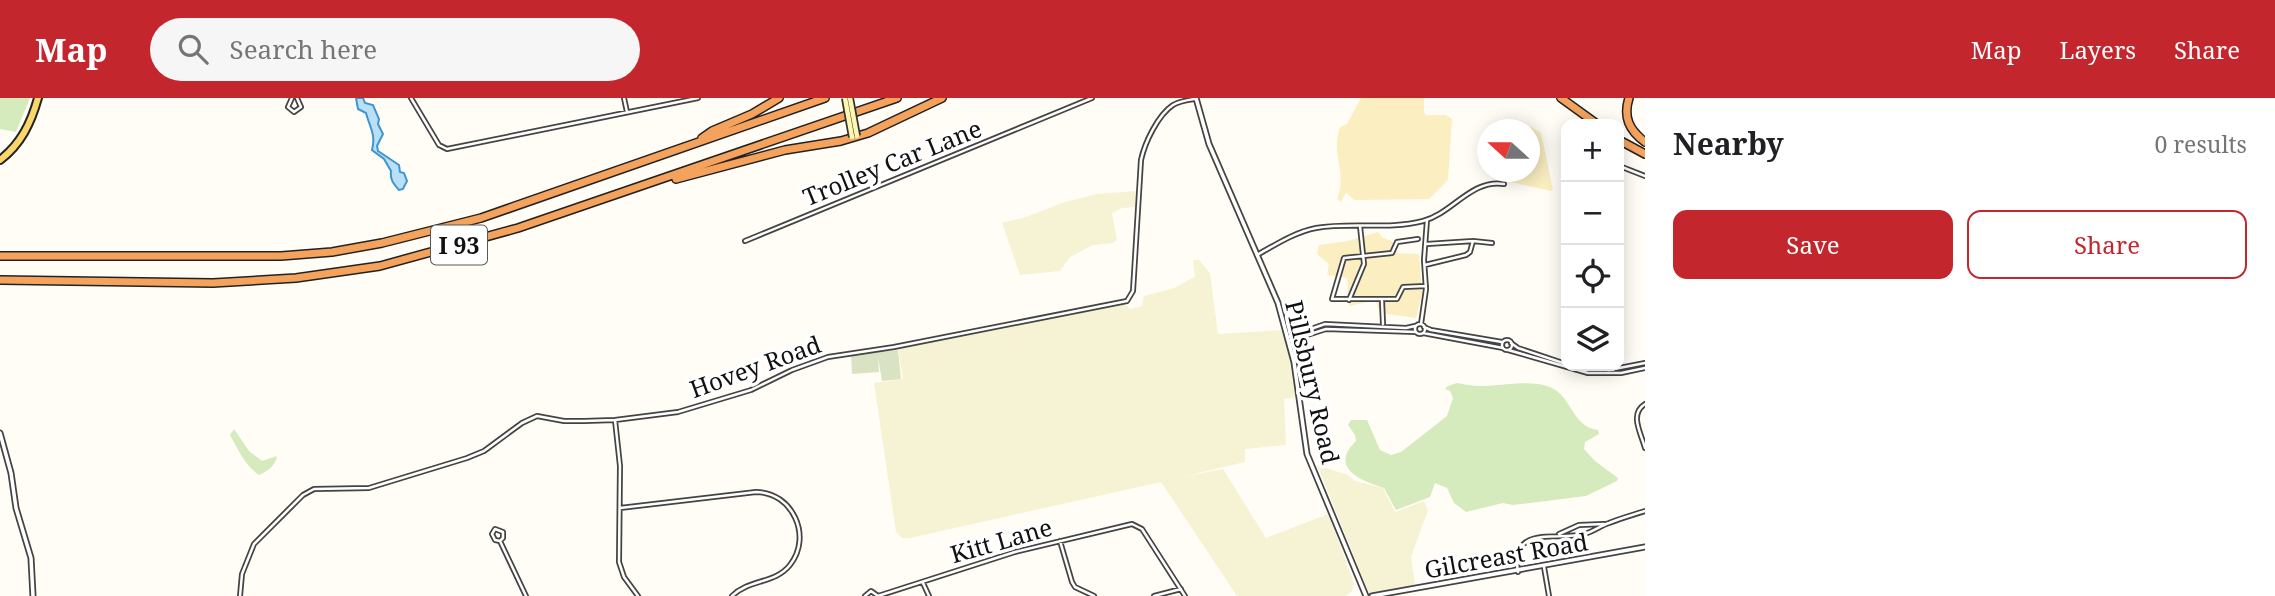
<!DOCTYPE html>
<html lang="en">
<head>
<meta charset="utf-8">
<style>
  body { margin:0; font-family:"Noto Serif",serif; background:#f6f6f6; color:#202124 }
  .controls { position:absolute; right:21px; top:21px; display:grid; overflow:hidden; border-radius:14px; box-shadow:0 4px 18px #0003 }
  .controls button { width:63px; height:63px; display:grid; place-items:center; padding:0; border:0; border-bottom:2px solid #e0e0e0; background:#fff; color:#202124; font:35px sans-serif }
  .compass { position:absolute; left:1477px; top:21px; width:63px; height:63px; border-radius:50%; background:#fff; box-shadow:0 4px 18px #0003; rotate:291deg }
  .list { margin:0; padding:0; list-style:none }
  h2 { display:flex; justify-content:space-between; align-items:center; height:91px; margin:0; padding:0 28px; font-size:30px }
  h2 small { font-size:23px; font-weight:400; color:#757577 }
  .actions { display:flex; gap:14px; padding:21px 28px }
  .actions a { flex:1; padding:16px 0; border:2px solid #c4262e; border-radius:14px; text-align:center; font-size:24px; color:#c4262e }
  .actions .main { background:#c4262e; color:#fff }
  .icon { flex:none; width:38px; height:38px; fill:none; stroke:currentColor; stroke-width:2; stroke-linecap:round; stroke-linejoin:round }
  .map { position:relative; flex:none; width:1645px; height:498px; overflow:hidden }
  header { display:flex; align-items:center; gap:42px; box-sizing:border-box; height:98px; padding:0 35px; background:#c4262e; color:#fff }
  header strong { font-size:33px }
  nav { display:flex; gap:38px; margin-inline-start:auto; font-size:24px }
  .search { width:490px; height:63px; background:#f6f6f6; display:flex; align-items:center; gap:18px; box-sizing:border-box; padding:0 24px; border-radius:38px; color:#757577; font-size:26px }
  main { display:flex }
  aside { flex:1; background:#fff }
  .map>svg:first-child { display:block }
</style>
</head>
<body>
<header>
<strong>Map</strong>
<div class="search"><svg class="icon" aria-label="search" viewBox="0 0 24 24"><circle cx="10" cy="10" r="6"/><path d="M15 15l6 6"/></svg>Search here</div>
<nav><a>Map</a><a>Layers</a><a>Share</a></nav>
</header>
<main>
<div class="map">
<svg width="1645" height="498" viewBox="0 0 1645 498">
  <rect width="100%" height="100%" fill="#fffdf5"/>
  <path fill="#f6f3d4" d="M 1136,93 L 1136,109 L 1122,110 L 1112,115 L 1117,142 L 1113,145 L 1093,147 L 1070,159 L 1060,173 L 1020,177 L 1002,125 L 1026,119 L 1062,105 L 1096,96 Z
    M 1193,162 L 1199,162 L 1210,175 L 1218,236 L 1284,232 L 1293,270 L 1296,299 L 1284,301 L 1286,347 L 1245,351 L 1245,364 L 1182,379 L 1223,371 L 1266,440 L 1328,416 L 1354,485 L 1352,493 L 1346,498 L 1237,498 L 1161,384 L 910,440 L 902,440 L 896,434 L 874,285 L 903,281 L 898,250 L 1123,205 L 1130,211 L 1142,208 L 1144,198 L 1174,190 L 1195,179 Z
    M 1317,367 L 1348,377 L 1355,383 L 1383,390 L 1395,414 L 1424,403 L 1428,412 L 1411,459 L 1415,487 L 1369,495 Z"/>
  <path fill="#d5ebbd" d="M 0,0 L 30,0 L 16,34 L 0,31 Z
    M 1457,285 C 1464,286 1472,288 1479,288 C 1499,288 1531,281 1550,289 C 1572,298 1572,329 1598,332 L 1599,336 L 1585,344 L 1584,351 L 1595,363 L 1618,380 L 1617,383 L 1586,398 L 1513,407 L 1503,405 L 1466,414 L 1454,405 L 1447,390 L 1435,385 L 1430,399 L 1396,412 L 1384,390 C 1362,383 1328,370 1356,343 L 1355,337 L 1348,327 L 1351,322 L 1367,322 L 1380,352 L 1391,357 L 1401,354 L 1447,318 L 1453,300 L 1450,293 L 1445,291 L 1448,288 Z
    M 234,331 L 249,353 L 262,363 L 277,358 C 276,367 267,374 259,377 C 245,368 238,351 230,337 Z"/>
  <path fill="#fbeec1" d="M 1361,0 L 1424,0 L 1424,14 L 1426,17 L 1446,17 L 1452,21 L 1448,82 L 1429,101 L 1354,102 L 1346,94 L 1341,104 L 1337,101 C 1348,72 1330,58 1340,29 L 1347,26 Z
    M 1531,29 L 1541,35 L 1553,92 L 1551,93 L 1502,82 L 1504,74 L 1530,74 L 1530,32 L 1507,31 Z
    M 1378,134 L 1383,140 L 1392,143 L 1398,155 L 1419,156 L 1422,196 L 1416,220 L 1380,215 L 1376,204 L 1372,203 L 1349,208 L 1347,180 L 1327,177 L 1329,166 L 1317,156 L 1319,147 L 1348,143 Z"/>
  <path fill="#d9e3c4" d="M 898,252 L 901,281 L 882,283 L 878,259 L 879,274 L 852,276 L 851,256 Z"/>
  <path fill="#b9e0f7" stroke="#3f96cf" stroke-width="2" d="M 356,0 L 363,0 L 365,5 L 373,7 L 379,21 L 378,26 L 383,36 L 377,48 L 378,53 L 399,67 L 400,74 L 404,75 L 407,83 L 403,91 L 399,92 C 393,85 390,82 391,73 L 384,61 L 372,52 C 376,36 370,30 366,15 L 358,11 Z"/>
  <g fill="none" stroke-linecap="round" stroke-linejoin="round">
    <g stroke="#444" stroke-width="6">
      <path id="minor" d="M 292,0 L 288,9 L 294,14 L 301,9 L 297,0
        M 411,0 L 439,47 L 447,51 L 698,0
        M 624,0 L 627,14
        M 1622,69 L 1645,78
        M 1418,141 L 1397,144 L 1392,155 L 1344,160 L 1332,201 L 1397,201 L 1403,189 L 1426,188
        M 745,143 L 1092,0
        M 1427,146 L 1473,143 L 1492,145
        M 1257,157 C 1275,147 1295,134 1316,130 C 1351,124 1388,132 1423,123 C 1453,115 1471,81 1504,86
        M 1425,167 L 1466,157 L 1470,154 L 1473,143
        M 1349,202 L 1364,166 L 1360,128
        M 1382,203 L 1383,226
        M1415 231a5 5 0 1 1 10 0a5 5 0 1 1-10 0Z
        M 1421,226 L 1426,191 L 1424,162 L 1427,122
        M 1424,229 L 1431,232 L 1502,244
        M 1423,235 L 1503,250
        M 1288,239 L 1325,226 L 1406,230 L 1415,228
        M1502 247a5 5 0 1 1 10 0a5 5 0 1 1-10 0Z
        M 1289,243 L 1326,231 L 1416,234
        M 1511,245 L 1518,250 L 1566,266
        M 1508,252 L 1588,275 L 1621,275 L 1645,270
        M 1573,268 L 1609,272 L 1645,265
        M 615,322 L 620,368 L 619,464 L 624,479 L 638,498
        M 1645,350 C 1641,335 1629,316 1645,306
        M 620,410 L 756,394 C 792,394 813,438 790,467 C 775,486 749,481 732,498
        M 1559,436 L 1579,427 L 1604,426
        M 500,443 L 503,440 L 503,434 L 495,431 L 492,436 L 495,442 L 500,443 L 526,498
        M 1060,443 L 1072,484 L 1075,489 L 1094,498
        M 1544,469 L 1549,498
        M 1518,474 C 1510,426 1557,443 1584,436 C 1593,434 1600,428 1609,425 C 1621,420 1633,417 1645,413
        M 923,485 L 929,498
        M 240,498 L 242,476 L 254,446 L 303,397 L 314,391 L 369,390 L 467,360 L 484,353 L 522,325 L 537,318 L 564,323 L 584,323 L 615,322 L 678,314 L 751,292 L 792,272 L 828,259 L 894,249 L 1127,203 L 1133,193 L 1141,62 C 1145,44 1158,17 1173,7 C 1180,3 1188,2 1195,1
        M 865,498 L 871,493 L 878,498
        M 878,498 L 1015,454 L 1132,426 L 1142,431 L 1185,498
        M 1154,498 L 1181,491"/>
    </g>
    <g stroke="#444" stroke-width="7">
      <path id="tertiary" d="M 1196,0 L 1209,46 L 1278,205 L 1294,264 L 1307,356 L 1366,498
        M 0,335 L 11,375 L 16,410 L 31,460 L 33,498
        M 1372,498 L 1645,449"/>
    </g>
    <g stroke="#222" stroke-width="10">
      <path id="primary" d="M 0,62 C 21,46 31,25 38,0"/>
    </g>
    <g stroke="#222" stroke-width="10">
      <path id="motorway" d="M 1561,0 L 1597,26
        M 1629,0 C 1623,19 1629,32 1645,44
        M 702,40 L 712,33 L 752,16 L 779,0
        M 1619,42 L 1645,56
        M 676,81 L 785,52 L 841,43 L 868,35 L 942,0
        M 0,158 L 281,158 L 332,154 L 382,145 L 481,120 L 825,0
        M 0,182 L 213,185 L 296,180 L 380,168 L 518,130 L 897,0"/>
    </g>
    <use href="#minor" stroke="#fff" stroke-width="2.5"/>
    <use href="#tertiary" stroke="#fff" stroke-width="3.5"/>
    <use href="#primary" stroke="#f9d66b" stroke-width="6"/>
    <use href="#motorway" stroke="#f5a25d" stroke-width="7"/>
    <g stroke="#333" stroke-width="8" stroke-linecap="butt">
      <path id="secondary-bridge" d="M 845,0 L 852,39
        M 850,0 L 857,38"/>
    </g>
    <use href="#secondary-bridge" stroke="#fff6b0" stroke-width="4.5"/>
  </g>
  <g text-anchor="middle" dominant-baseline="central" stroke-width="7" stroke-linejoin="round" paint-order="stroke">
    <rect fill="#fff" stroke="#585858" stroke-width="2" x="431" y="127.5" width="56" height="39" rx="5"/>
    <g font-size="23" font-weight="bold" fill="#111">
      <text x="459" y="147">I 93</text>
    </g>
    <g font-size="24" fill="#111" stroke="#fff">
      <text transform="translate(892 64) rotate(-22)">Trolley Car Lane</text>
      <text transform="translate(755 268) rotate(-20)">Hovey Road</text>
      <text transform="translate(1313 284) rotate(77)">Pillsbury Road</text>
      <text transform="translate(1001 442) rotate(-16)">Kitt Lane</text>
      <text transform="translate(1506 457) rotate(-10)">Gilcreast Road</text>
    </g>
  </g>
</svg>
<div class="controls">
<button>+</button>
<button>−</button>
<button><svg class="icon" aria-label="locate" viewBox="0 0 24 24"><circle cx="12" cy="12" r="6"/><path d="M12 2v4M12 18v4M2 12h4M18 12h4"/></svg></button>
<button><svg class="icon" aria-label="layers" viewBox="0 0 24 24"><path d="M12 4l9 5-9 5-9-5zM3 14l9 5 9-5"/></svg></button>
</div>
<svg class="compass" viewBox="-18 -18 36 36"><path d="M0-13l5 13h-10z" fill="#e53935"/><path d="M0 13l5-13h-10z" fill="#757577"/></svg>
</div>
<aside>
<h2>Nearby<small>0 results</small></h2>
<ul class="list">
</ul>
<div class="actions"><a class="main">Save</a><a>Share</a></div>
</aside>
</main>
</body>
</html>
